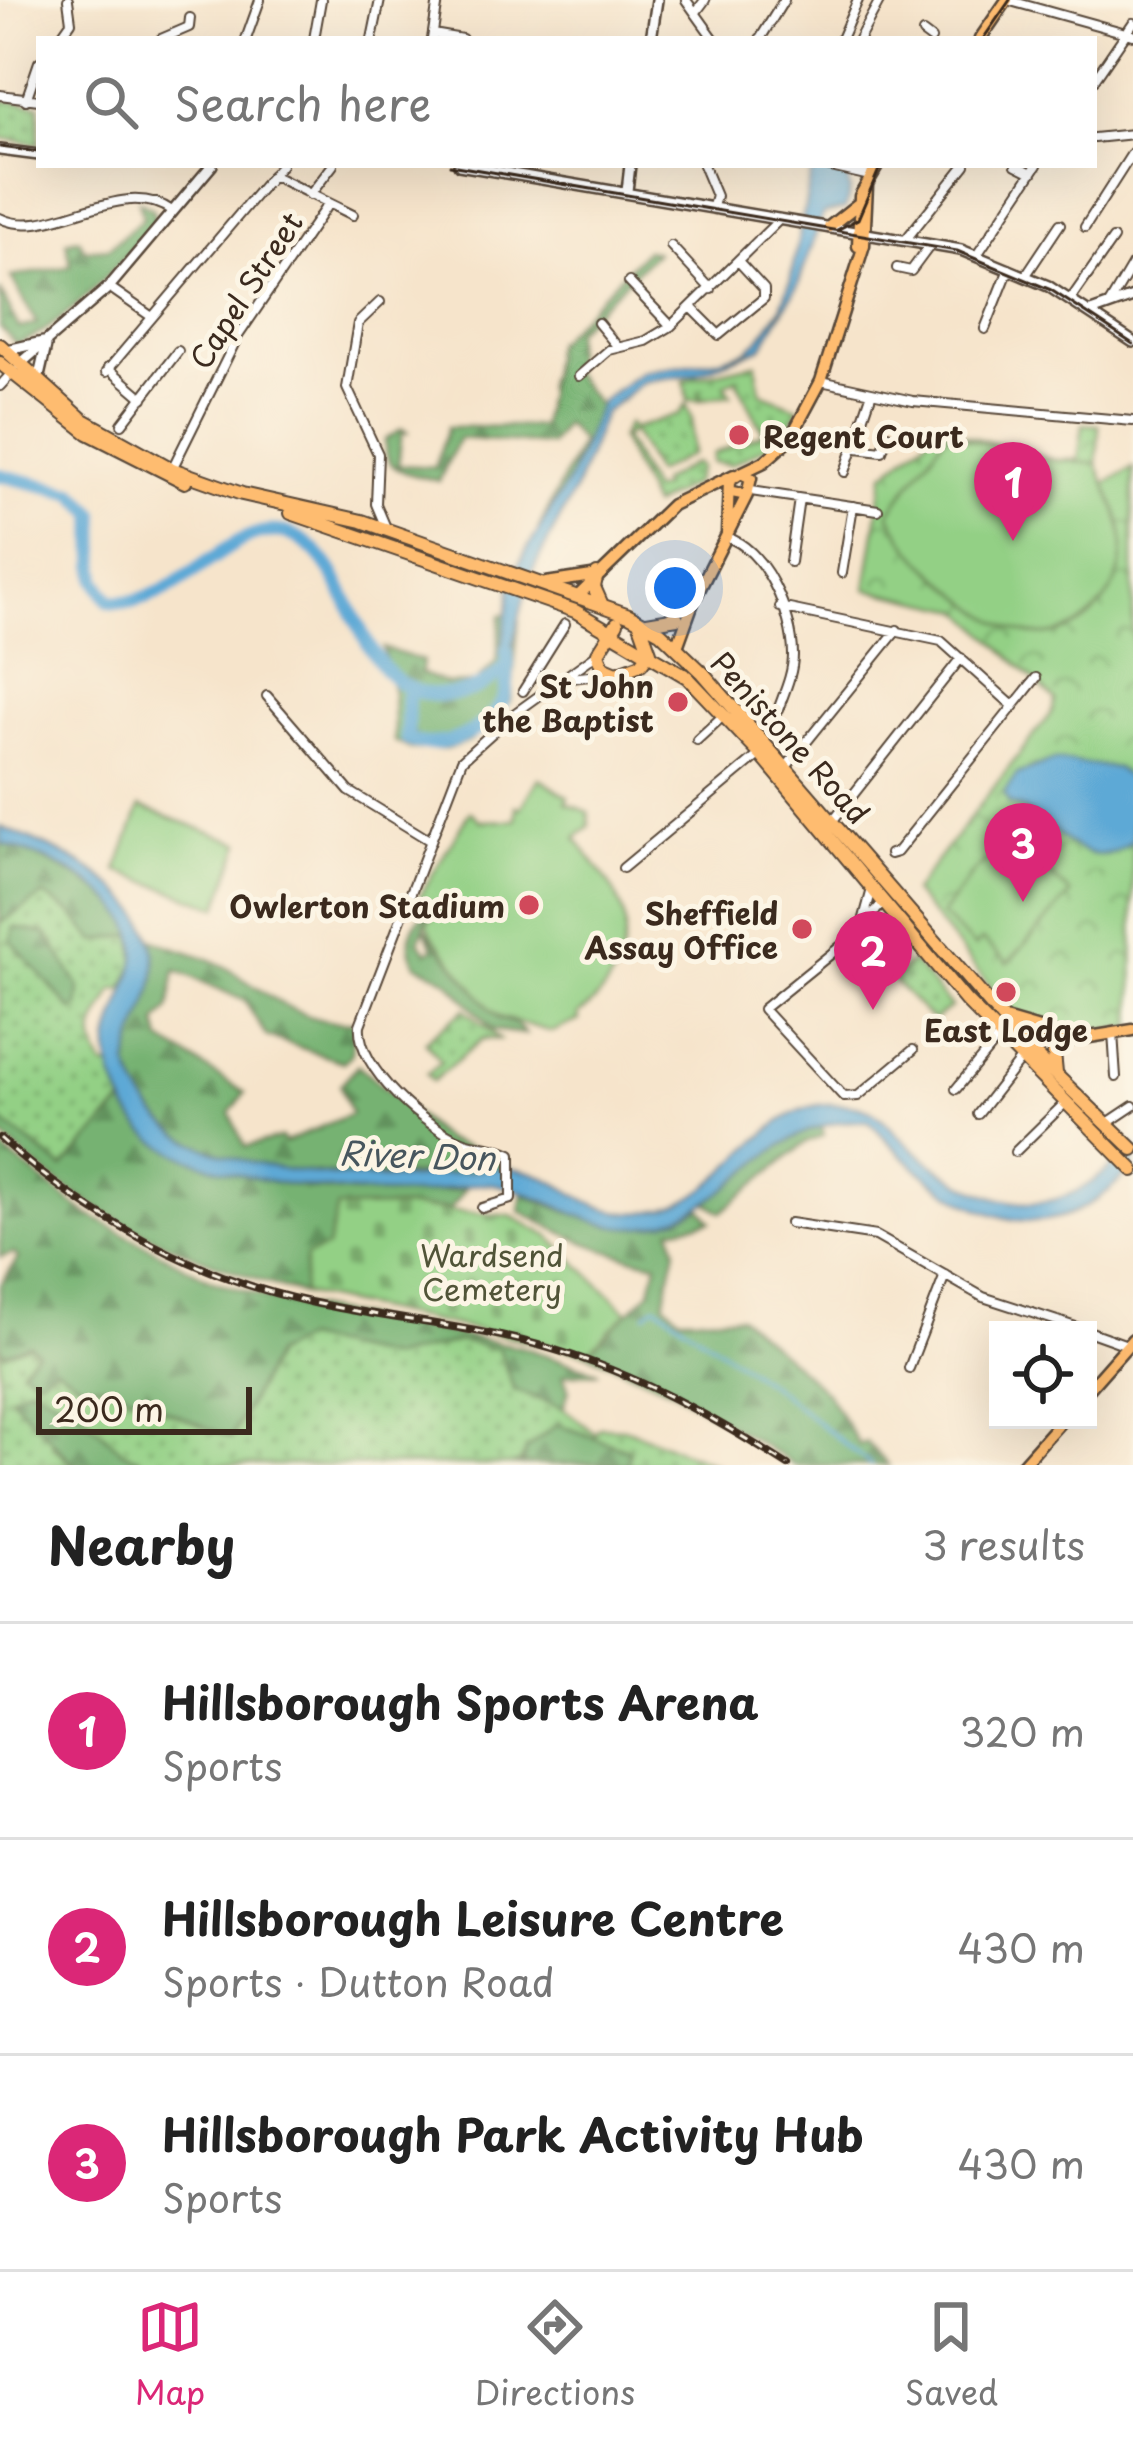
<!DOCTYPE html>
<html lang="en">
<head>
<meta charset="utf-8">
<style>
  body { margin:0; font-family:"Playpen Sans",sans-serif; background:#f6f6f6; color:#222 }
  .controls { position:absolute; right:36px; bottom:36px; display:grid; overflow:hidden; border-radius:0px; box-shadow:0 12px 48px #0002 }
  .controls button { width:108px; height:108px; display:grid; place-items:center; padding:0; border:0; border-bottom:3px solid #e0e0e0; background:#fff; color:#222; font:60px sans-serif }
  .scale { position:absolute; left:36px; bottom:30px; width:216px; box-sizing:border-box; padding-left:12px; border:6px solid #3b2a1e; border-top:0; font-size:33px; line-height:42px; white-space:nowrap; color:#3b2a1e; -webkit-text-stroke:9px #fcf5e5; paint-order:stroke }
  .you { position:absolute; left:675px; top:588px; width:42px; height:42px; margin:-30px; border:9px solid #fff; border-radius:50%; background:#1a73e8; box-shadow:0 0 0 18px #1a73e833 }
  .badge { display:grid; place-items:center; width:78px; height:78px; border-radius:50%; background:#db2777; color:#fff; font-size:39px; font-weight:700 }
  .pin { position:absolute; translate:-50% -99px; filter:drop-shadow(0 3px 6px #0008) }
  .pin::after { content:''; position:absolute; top:63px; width:42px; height:36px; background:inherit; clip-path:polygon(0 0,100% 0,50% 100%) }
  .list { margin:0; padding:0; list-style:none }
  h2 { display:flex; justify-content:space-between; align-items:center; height:156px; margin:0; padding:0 48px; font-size:51px }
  h2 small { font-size:39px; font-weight:400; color:#767676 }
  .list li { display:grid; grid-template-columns:78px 1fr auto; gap:36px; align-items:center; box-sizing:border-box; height:216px; padding:0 48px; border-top:3px solid #e0e0e0 }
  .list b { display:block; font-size:45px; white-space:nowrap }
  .list p { margin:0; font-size:39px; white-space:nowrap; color:#767676 }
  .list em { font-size:39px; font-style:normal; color:#767676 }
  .icon { flex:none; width:66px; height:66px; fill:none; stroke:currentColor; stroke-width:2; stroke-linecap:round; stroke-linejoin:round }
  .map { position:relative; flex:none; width:1133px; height:1465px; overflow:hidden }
  .search { position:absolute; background:#fff; box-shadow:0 12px 48px #0002; left:36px; right:36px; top:36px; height:132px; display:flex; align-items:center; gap:30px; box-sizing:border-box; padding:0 42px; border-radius:0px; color:#767676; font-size:45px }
  .sheet { height:804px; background:#fff }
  nav { display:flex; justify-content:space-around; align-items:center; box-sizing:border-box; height:168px; border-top:3px solid #e0e0e0; background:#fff; font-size:33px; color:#767676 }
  nav a { display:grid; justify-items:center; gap:6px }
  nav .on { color:#db2777 }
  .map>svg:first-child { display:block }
</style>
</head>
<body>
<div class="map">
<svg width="1133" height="1465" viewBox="0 0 1133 1465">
  <defs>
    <pattern id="grass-dots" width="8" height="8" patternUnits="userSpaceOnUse" patternTransform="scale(3)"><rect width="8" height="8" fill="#93d085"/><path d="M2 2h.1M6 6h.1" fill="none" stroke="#79a96c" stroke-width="1.8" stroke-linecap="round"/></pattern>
    <pattern id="forest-firs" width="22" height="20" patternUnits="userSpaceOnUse" patternTransform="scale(3)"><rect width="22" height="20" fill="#76b272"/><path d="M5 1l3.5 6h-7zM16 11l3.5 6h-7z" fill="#62915d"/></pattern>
    <pattern id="cemetery-stones" width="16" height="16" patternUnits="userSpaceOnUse" patternTransform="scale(3)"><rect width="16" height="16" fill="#93d085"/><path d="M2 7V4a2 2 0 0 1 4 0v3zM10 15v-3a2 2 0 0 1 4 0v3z" fill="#79a96c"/></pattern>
    <pattern id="park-crowns" width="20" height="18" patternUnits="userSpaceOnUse" patternTransform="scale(3)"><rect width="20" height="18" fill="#93d085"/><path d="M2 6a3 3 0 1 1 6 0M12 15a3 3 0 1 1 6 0" fill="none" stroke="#79a96c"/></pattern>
  </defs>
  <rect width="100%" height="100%" fill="#fcf5e5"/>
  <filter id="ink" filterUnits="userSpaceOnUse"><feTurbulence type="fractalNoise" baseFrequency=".00833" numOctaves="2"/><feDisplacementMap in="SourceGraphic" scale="24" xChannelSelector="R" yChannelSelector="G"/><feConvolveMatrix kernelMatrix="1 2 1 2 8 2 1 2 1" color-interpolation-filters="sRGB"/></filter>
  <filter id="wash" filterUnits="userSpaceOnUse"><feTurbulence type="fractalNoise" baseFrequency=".004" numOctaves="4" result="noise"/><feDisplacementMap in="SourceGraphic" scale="48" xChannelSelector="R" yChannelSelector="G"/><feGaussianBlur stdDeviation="2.7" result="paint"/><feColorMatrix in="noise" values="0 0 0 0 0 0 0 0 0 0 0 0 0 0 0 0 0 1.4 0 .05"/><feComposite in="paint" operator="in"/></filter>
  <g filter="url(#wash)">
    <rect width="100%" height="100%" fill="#f6e4cb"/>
    <path fill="url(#grass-dots)" stroke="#677d52" stroke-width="3" d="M 0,100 L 39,105 L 39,144 L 0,138 Z
      M 756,363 L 761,393 L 799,408 L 781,438 L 770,428 L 773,441 L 768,445 L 730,465 L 712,462 L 713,454 L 764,433 L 736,379 L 725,384 L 731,395 L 703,399 L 698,391 L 701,400 L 688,400 L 684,380 Z
      M 686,404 L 692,419 L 692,454 L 655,473 L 633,432 L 623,436 L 652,491 L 662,487 L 660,482 L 695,463 L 699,467 L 694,483 L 652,506 L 620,438 L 628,423 L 632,429 L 679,414 Z
      M 44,895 L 71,913 L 95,941 L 133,935 L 135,963 L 123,989 L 113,990 C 98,1024 83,1029 104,1067 L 110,1067 L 123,1103 L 63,1168 L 0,1120 L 0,923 Z
      M 912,961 L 951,1007 L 933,1021 L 893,980 Z
      M 465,1009 L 499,1039 L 482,1039 L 433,1081 L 427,1074 L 441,1062 L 425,1041 Z
      M 303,1338 L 391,1358 L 459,1341 L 499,1349 L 514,1390 L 563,1408 L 595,1433 L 600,1427 L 625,1428 L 717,1465 L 599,1465 L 629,1450 L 557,1424 L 524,1461 L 512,1465 L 148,1465 L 122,1451 L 78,1410 L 52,1445 L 75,1465 L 0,1465 L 0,1346 L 4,1354 L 29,1343 L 80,1383 L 107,1385 L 231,1438 L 274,1354 Z"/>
    <path fill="url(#forest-firs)" stroke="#586e48" stroke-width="3" d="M 139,201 L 153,209 L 155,224 C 123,258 60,333 16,344 L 0,327 L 0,290 L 19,328 L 37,324 L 11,277 L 71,266 L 66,242 L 79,239 L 85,250 L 109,248 L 143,218 Z
      M 646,250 L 656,252 L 574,331 L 572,373 L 599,406 L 569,480 L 538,530 L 581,442 L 564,423 L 550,445 L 459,438 L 439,481 C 411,473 383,475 385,440 L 402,429 L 409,433 L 402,432 L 398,465 L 435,467 L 448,427 L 541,426 L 554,344 Z
      M 514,612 L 519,620 L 511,701 L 470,741 L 447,749 L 411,749 L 394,741 L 393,694 L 383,648 L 423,661 L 420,673 L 447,684 L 475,683 L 497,661 L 501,615 Z
      M 0,843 C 38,854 127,894 133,935 L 95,941 L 71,913 L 44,895 L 0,923 Z
      M 429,912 L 419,942 L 428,952 L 434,948 L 425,929 L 499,1019 L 516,1024 L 525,1034 L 493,1030 L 447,980 L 416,964 C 405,944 408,923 429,912 Z
      M 14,927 L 47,934 L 80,988 L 78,1008 L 72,1010 L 11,941 Z
      M 147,936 C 172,950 203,953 227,968 C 267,994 305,1027 355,1022 L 351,1055 L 343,1062 L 266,1036 L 245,1001 L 176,970 L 169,1009 L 157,1023 L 161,1040 L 245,1093 L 230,1113 L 245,1147 L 281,1138 L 284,1143 L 351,1114 L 340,1085 L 358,1065 L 445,1140 L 504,1159 L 505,1168 C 416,1179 231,1188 162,1121 C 146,1106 136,1086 128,1066 C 134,1014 162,992 147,936 Z
      M 123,1103 C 170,1185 381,1206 466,1188 L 450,1209 L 337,1209 L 327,1248 L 306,1257 L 302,1294 C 194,1260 82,1215 0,1134 L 0,1120 L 63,1168 Z
      M 821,1124 L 824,1135 L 804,1144 L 722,1212 L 706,1202 L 781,1142 Z
      M 0,1148 L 85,1213 L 213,1281 L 281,1302 L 521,1347 L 599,1372 L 563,1375 L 569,1390 L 563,1408 L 514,1390 L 499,1349 L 459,1341 L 391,1358 L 303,1339 L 274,1354 L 231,1438 L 107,1385 L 80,1383 L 56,1367 L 38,1378 L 21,1369 L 37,1351 L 29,1344 L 4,1354 L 0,1346 L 0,1286 L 18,1258 L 14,1253 L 0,1257 Z
      M 523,1194 C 585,1220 637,1240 701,1208 L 711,1221 L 671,1229 L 676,1249 L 664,1303 L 680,1317 L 740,1316 L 827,1393 L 859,1445 L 866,1442 L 888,1465 L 795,1465 L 674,1391 L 587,1353 L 651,1290 L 657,1263 C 605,1253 567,1237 520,1211 Z
      M 30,1386 L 78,1410 L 122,1451 L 148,1465 L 75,1465 L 10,1396 Z
      M 557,1424 L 629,1450 L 628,1463 L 512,1465 L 524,1461 L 526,1449 Z"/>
    <path fill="url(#cemetery-stones)" stroke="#677d52" stroke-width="3" d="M 406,1207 L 511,1216 L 549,1236 L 628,1312 L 587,1353 L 302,1294 L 306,1256 L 327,1248 L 337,1208 Z"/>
    <path fill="url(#park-crowns)" stroke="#677d52" stroke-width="3" d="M 1083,424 L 1099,425 L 1097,463 L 1104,484 L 1133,468 L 1133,1027 L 1043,1036 L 1002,1001 L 913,892 L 1052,712 L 1055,700 L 962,610 L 866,589 L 884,474 L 939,428 L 1056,460 L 1078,460 Z"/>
    <path fill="#93d085" stroke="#677d52" stroke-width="3" d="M 946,434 L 1048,459 L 1097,464 C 1106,489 1122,514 1123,542 C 1124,571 1112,597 1090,616 C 1042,655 1001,628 961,595 C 929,568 907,552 889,513 Z
      M 539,778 L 568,797 L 566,803 L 589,812 L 589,826 L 576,838 C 589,858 608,878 618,900 C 638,941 612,993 578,1015 L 579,1020 L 552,1032 L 499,1017 L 491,1010 L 432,935 L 427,923 L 441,907 L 419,897 L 470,811 L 481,821 L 516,820 L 516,806 L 521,808 Z
      M 140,807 L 241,843 L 218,907 L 117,871 Z
      M 1027,853 L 1071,894 L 1008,963 L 982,940 L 975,947 L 941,915 L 975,870 L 992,857 L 1009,873 Z"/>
    <path fill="#5da9d6" stroke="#4c6a7a" stroke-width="3" d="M 827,165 L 845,165 L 850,191 L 845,209 L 823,214 L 798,285 L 762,347 L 694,374 L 644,381 L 604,413 L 575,490 L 529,578 L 508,665 L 501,655 L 513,573 L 569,480 L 601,401 L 642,371 L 717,360 L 746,351 L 758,340 L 780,310 L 790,282 L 811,175 Z
      M 1055,760 L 1117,768 L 1133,782 L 1133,840 C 1083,884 1056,818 1009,804 L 1004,793 L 1017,774 Z
      M 0,827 C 64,851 174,897 153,986 C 146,1014 131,1038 128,1066 C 136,1086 145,1105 161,1120 C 209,1168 348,1182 414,1178 C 443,1176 475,1168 504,1168 C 568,1169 586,1230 667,1208 C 729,1192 765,1102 833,1104 C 883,1104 881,1123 915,1150 C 994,1216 1063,1227 1133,1144 L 1133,1166 C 1043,1273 944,1205 869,1121 C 769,1116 740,1206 655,1225 C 594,1238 554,1196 498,1185 C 475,1180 442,1193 417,1194 C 348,1196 198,1180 146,1133 C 132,1121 124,1104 117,1087 C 95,1036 123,1010 134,965 C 150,899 50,858 0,843 Z"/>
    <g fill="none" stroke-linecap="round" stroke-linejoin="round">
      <path stroke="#5da9d6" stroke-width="3" d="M 646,1314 L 656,1305 L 775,1388 L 871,1465"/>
      <path stroke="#5da9d6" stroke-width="14" d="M 0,475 L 74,493 L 95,514 L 96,580 L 109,601 C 182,614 238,502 300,539 C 361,575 355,696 442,695 C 470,695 488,684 508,665 L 507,651
        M 408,689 L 407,739 C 438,755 495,730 505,695 C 508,686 507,674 508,665"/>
    </g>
  </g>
  <g filter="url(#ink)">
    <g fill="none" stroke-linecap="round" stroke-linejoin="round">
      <g stroke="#574638" stroke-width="12">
        <path id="minor" d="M 686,0 L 714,39
          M 1007,0 L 1133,35
          M 696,12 L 705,0
          M 923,33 L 931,39
          M 433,34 L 462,39
          M 59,39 L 71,22 L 68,0
          M 161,39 L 189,27 L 190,18
          M 246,39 L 260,0
          M 314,39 L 321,0
          M 372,39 L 380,0
          M 432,39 L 438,0
          M 760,39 L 784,0
          M 841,39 L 858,0
          M 859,39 L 880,0
          M 1094,80 L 1133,23
          M 0,95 L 39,100
          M 26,100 L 39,62
          M 1094,138 L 1133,134
          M 703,165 L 716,196 L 713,206
          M 822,165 L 870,176
          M 1016,165 L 1032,173
          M 272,175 L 353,215
          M 310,195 L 333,165
          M 0,218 C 50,243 120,174 172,211
          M 1085,227 L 1133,152
          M 907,238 L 965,165
          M 671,246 L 711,289
          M 977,255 L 1037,165
          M 897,268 L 911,271 L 931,244
          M 1026,275 L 1060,224
          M 629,282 L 671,326
          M 109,287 L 152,317
          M 1071,299 L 1113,239
          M 380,302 L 358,323 L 347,388 L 378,454 L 376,504 L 387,530
          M 1110,303 L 1133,264
          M 691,307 L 719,335 L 764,298 L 764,289 L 739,262
          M 598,323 L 617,346
          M 985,329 L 1009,269
          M 108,368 L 143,398
          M 106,372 L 281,165
          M 579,376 L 609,350 L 646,341 L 671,326 L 780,219
          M 821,381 L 913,401 L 1133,421
          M 0,386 L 11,374
          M 122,424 L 178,351
          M 857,448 L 882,451 L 888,435
          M 172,469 L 238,336 L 328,204
          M 845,472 L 871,395
          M 751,491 L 878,510
          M 726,537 C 766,549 793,615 793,655 C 793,674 784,693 778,710
          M 790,562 L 799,499
          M 842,573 L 853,506
          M 780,607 L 941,641 L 1012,705
          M 571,678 L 616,673
          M 523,691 L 565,624
          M 267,696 L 349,791 L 429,840
          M 697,740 L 724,715
          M 787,766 L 897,630
          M 834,819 L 961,658
          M 890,854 L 897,852 L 1036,678
          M 623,868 L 759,755
          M 883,903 L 847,941 L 763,1009 L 844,1097 L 858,1096 L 913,1050
          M 864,918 L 872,889
          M 1113,1033 L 1116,1077
          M 956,1089 L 999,1037
          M 978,1114 L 1021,1059
          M 1106,1124 L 1133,1106
          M 1015,1152 L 1064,1104
          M 482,1208 L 511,1199 L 511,1154 C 497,1146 480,1147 465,1142 C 426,1129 356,1068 360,1025 L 462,760 L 511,716 L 597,654
          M 790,1223 L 876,1236 L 983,1297 L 1085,1330
          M 1088,1331 L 1127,1345
          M 909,1368 L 945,1275"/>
      </g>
      <g stroke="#574638" stroke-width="14">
        <path id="tertiary" d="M 651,39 L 657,0
          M 0,150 L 39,155
          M 459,165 L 961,250 L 1048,286 L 1133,342
          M 627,191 L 630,165
          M 1091,312 L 1133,297
          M 7,350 L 43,342
          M 19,365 L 109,287 L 212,165
          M 38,381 L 46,346"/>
      </g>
      <g stroke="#574638" stroke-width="15">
        <path id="primary" d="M 980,39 L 1007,0
          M 829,227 L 858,204
          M 858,246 L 860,196 L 878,165
          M 741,473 L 764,462 L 790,439 L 821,381 L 864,245 L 867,186
          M 727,533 L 729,481 L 741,473 L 751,478 L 747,495 L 732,492
          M 546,583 L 592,576
          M 578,596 L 672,505 L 734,475
          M 677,647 L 694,600 L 747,495
          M 1001,1018 L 1063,1036
          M 1027,1047 L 1133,1030
          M 1088,1390 L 1133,1339
          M 1022,1465 L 1062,1420"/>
      </g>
      <g stroke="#574638" stroke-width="16">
        <path id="trunk" d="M 0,345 L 82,419 L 172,469 L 242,494 L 362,521 L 629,615 L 660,632 L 703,673 L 1027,1047 L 1133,1149
          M 0,363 L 88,433 L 185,482
          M 291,513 L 575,611 L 687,677 L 760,754 L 966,1001 L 1133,1170
          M 597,574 L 594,587 L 602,605
          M 617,623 L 598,653 L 603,667 L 617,673 L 641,664 L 650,652 L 639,621
          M 647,623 L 677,618
          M 1056,1073 L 1054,1053 L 1066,1037"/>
      </g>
      <use href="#minor" stroke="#fff" stroke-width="8"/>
      <use href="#tertiary" stroke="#fff" stroke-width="9"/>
      <use href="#primary" stroke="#febc70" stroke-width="10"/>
      <use href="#trunk" stroke="#febc70" stroke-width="12"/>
      <path stroke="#3b2a1e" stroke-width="3" d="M 983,39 L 1010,0
        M 0,147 L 39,152
        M 450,165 L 957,251 L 1051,290 L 1133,344
        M 837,230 L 858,219 L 881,165"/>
      <g stroke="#3b2a1e" stroke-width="8">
        <path id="rail" d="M 0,1138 C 87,1217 195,1277 310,1302 C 390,1320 473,1325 552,1349 C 637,1374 713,1417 788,1465"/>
      </g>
      <use href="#rail" stroke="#fcf5e5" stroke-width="3" stroke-dasharray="9" stroke-linecap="butt"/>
    </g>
  </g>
  <g fill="#d1495b" stroke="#fcf5e5" stroke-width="4.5">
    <circle cx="739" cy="435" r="12"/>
    <circle cx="678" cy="702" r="12"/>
    <circle cx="529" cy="905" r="12"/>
    <circle cx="802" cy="929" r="12"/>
    <circle cx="1006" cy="992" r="12"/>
  </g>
  <g text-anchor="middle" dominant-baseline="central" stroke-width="10" stroke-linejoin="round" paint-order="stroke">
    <g font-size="30" fill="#3b2a1e" stroke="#fcf5e5">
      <text transform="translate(245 290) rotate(-57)">Capel Street</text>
      <text transform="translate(791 737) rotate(48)">Penistone Road</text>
    </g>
    <g font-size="30" font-weight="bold" fill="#3b2a1e" stroke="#fcf5e5" text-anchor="end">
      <text x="763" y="435" text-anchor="start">Regent Court</text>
      <text x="654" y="685">St John<tspan x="654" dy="34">the Baptist</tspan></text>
      <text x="505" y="905">Owlerton Stadium</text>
      <text x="778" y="912">Sheffield<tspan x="778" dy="34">Assay Office</tspan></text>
      <text x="1006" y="1029" text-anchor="middle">East Lodge</text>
    </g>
    <g font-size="30" fill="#515438" stroke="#fcf5e5">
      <text x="492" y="1254">Wardsend<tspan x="492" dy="34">Cemetery</tspan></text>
    </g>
    <g font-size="33" font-style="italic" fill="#47565e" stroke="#fcf5e5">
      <text transform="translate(417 1154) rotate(2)">River Don</text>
    </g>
  </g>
</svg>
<div class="controls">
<button><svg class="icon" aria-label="locate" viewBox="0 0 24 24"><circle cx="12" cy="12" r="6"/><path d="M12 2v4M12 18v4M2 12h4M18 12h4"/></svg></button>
</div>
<div class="scale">200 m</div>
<div class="you"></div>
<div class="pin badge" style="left:1013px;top:541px">1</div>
<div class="pin badge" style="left:873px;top:1010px">2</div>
<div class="pin badge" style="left:1023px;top:902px">3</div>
<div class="search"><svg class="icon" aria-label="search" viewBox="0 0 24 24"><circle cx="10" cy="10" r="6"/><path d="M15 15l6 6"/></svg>Search here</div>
</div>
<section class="sheet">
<h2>Nearby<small>3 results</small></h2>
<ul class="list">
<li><span class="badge">1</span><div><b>Hillsborough Sports Arena</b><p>Sports</p></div><em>320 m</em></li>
<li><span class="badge">2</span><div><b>Hillsborough Leisure Centre</b><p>Sports · Dutton Road</p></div><em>430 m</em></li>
<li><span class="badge">3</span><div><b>Hillsborough Park Activity Hub</b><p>Sports</p></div><em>430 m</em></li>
</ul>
</section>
<nav>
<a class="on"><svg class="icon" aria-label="map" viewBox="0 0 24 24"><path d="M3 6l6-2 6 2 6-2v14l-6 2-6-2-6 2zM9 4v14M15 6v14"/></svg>Map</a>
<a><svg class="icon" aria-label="directions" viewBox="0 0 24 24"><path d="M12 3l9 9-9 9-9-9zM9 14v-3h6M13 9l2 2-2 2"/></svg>Directions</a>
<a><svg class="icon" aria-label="saved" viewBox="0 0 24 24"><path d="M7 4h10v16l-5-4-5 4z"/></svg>Saved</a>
</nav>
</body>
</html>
